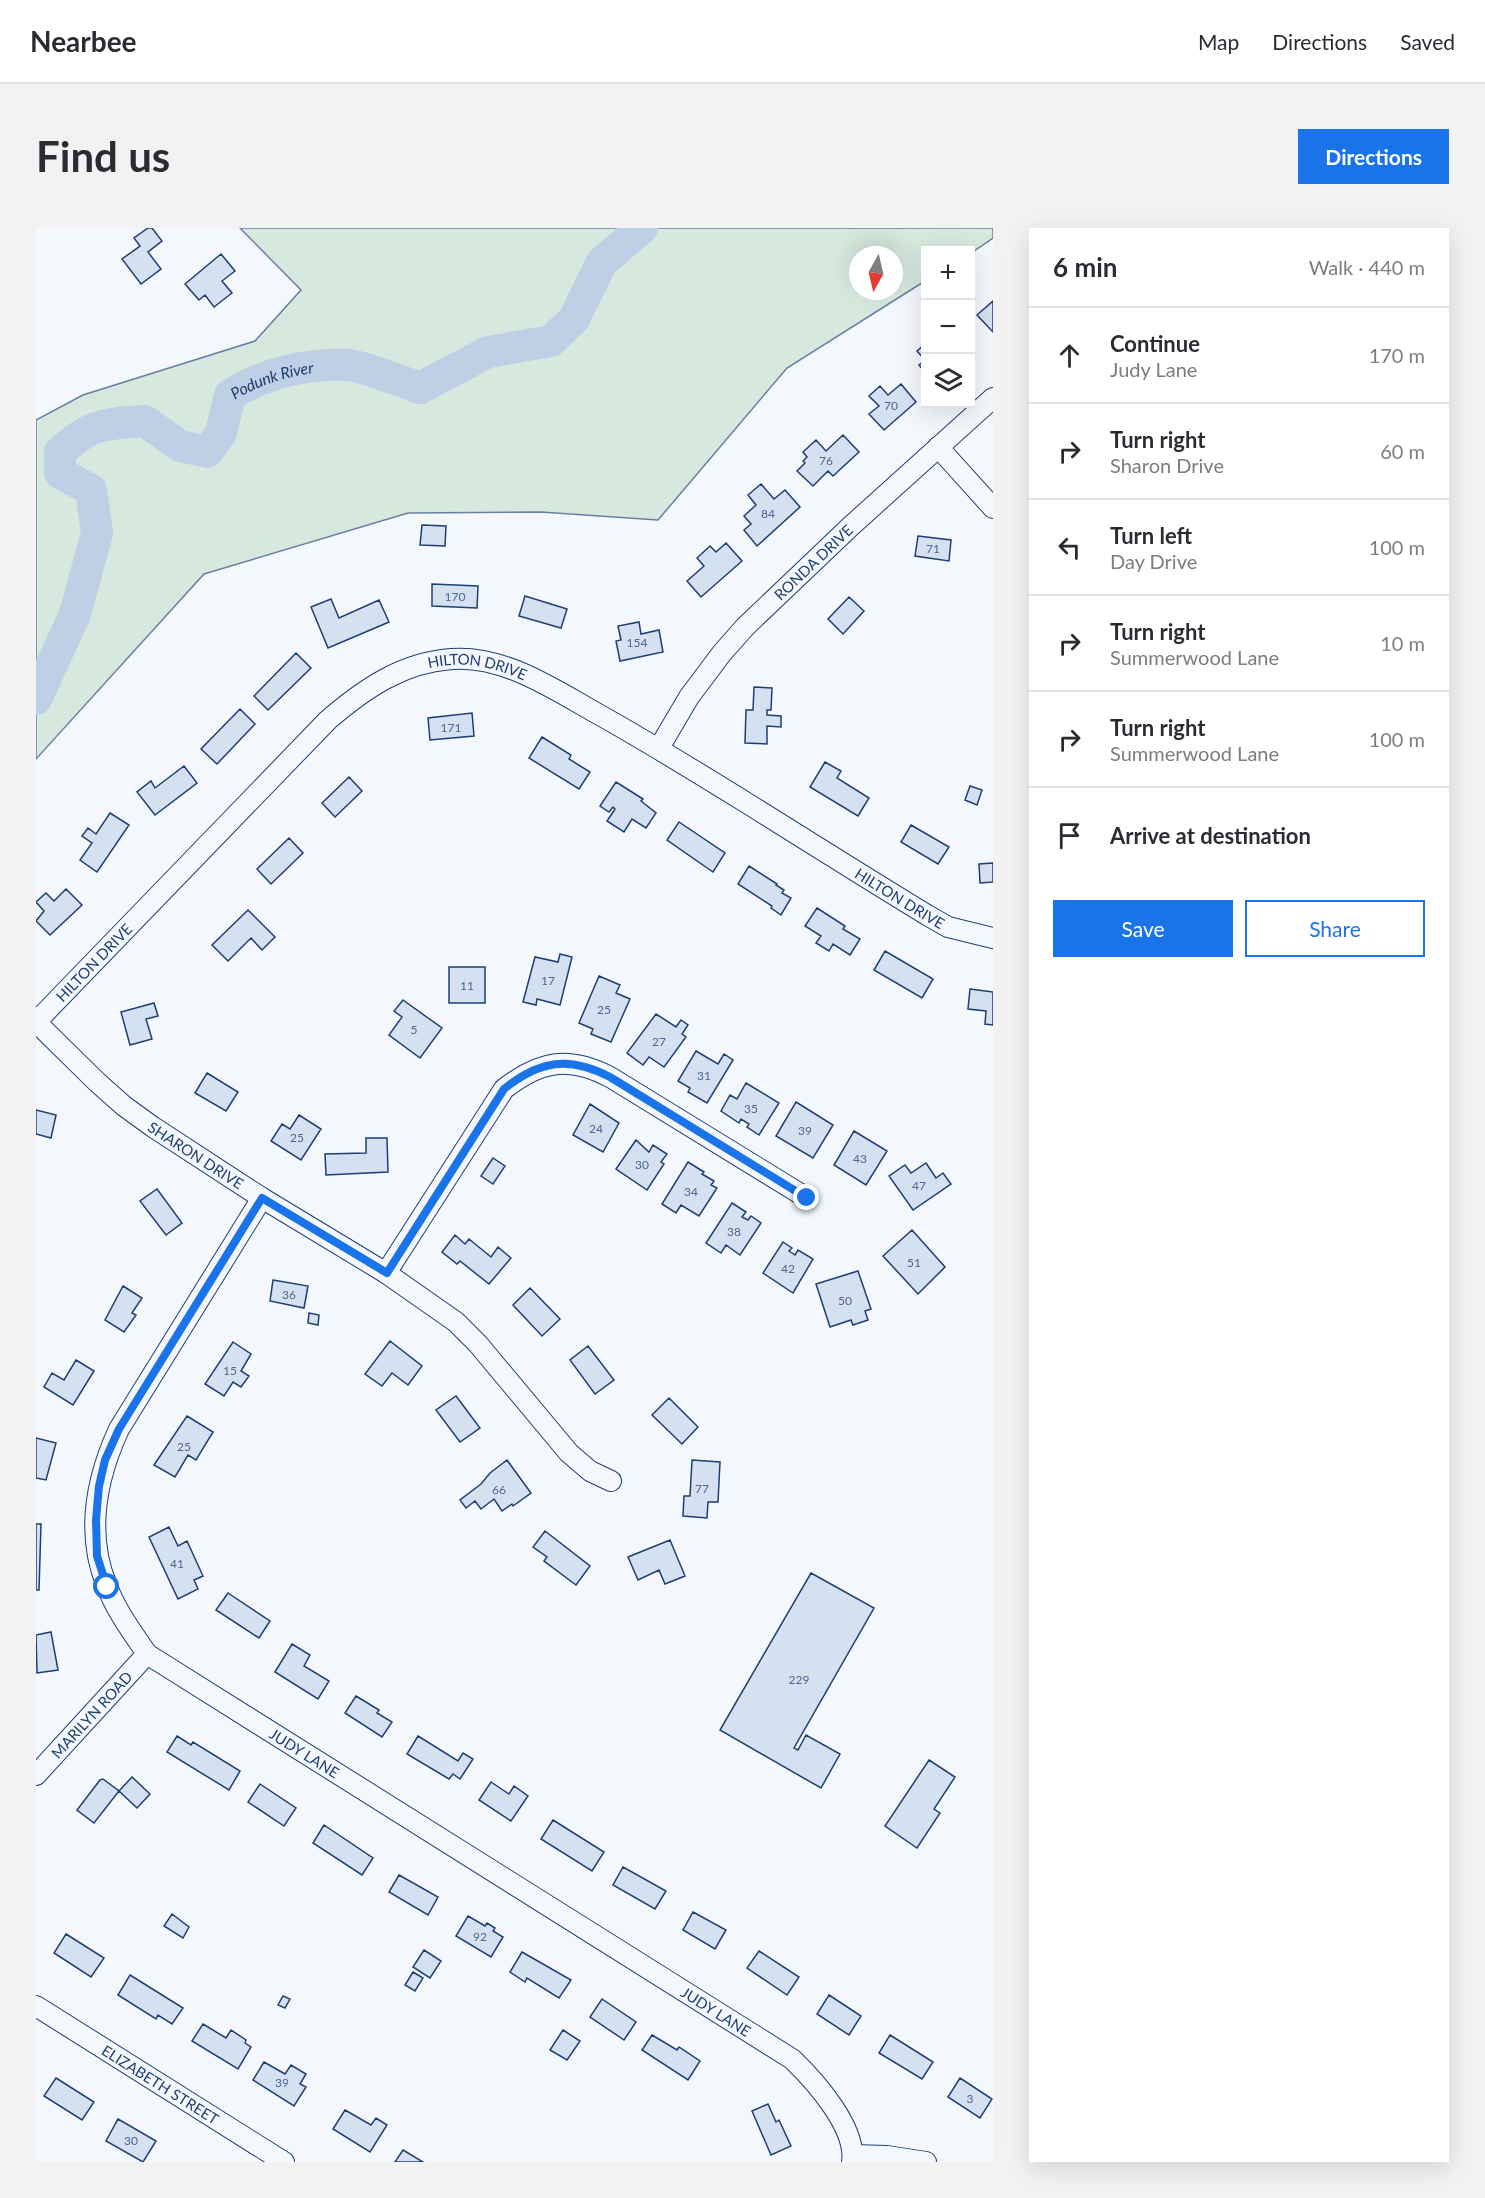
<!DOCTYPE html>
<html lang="en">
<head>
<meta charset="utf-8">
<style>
  body { margin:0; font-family:Lato,sans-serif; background:#f2f2f3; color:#2b2b33 }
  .controls { position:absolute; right:18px; top:18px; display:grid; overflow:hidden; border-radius:0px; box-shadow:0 6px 24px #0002 }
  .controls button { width:54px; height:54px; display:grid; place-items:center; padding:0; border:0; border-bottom:2px solid #e1e1e2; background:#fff; color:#2b2b33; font:30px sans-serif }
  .compass { position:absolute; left:813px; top:18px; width:54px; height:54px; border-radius:50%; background:#fff; box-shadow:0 6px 24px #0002; rotate:188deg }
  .stop { position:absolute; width:18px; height:18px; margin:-14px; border:4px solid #1a73e8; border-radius:50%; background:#fff }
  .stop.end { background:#1a73e8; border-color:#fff; box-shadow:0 2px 6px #0008 }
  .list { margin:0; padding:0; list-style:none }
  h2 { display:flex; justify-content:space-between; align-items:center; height:78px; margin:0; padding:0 24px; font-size:26px }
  h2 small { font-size:20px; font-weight:400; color:#7c7c81 }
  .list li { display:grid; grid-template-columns:39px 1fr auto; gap:18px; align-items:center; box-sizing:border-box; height:96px; padding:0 24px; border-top:2px solid #e1e1e2 }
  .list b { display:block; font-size:22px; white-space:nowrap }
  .list p { margin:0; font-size:20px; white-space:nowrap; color:#7c7c81 }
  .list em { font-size:20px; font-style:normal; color:#7c7c81 }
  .actions { display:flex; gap:12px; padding:18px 24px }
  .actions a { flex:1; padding:14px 0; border:2px solid #1a73e8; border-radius:0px; text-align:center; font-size:21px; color:#1a73e8 }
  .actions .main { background:#1a73e8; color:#fff }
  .icon { flex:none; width:33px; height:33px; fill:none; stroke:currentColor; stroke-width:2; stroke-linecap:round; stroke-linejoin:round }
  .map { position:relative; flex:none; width:957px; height:1934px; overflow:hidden; border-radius:0px }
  header { display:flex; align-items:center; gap:36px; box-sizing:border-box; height:84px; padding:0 30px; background:#fff; border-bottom:2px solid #e1e1e2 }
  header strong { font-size:28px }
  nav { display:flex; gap:33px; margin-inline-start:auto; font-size:21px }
  .intro { display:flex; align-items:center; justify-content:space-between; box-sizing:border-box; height:144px; padding:0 36px }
  h1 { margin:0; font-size:42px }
  .button { padding:15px 27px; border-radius:0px; background:#1a73e8; color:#fff; font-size:21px; font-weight:700 }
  main { display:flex; gap:36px; padding:0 36px }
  aside { flex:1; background:#fff; border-radius:0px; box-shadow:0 6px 24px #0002 }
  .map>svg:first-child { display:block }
</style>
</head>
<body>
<header>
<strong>Nearbee</strong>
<nav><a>Map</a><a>Directions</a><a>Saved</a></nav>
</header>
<div class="intro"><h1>Find us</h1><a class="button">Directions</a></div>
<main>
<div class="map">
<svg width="957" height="1934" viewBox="0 0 957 1934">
  <rect width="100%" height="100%" fill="#f4f7fb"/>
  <path fill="#d7e8df" stroke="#687fa3" stroke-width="1.5" fill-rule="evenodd" d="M 204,0 L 957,0 L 957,10 L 935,25 L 934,22 L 890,22 L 889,53 L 751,140 L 622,292 L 505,284 L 372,285 L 168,346 L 0,531 L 0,192 L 47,167 L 219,113 L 265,62 ZM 822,27 L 858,27 L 858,63 L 822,63 Z"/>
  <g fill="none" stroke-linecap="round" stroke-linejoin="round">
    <path stroke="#bed0e5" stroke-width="32" id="s1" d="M 0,471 L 39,386 L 61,305 L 55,262 L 24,245 L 24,224 C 56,195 68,196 109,193 L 144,218 L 171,224 L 185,205 L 194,167 C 228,145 272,135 313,137 C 330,139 366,154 384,160 L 452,124 L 515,113 L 538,91 L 566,34 L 606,0"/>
  </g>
  <path fill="#d5e0f0" stroke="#1d3f73" stroke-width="1.5" d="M 112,0 L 116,0 L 126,13 L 112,24 L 125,41 L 105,56 L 86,31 L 104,18 L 98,10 Z
    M 185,26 L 199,43 L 186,53 L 196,65 L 178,79 L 169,67 L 163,72 L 149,56 Z
    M 957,73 L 957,104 L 941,87 Z
    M 890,115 L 890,145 L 883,137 L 889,132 L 881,123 Z
    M 865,156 L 880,174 L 848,202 L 833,186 L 843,178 L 833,168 L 844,158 L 852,167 Z
    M 807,207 L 823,224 L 797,248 L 792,243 L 777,258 L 761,243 L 769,235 L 767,233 L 771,229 L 767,224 L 780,212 L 790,223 Z
    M 725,256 L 738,271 L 749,262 L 764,279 L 721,318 L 708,302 L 715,296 L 708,288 L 720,277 L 712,267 Z
    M 386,297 L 410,298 L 409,318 L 384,317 Z
    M 882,308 L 915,312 L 913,333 L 879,328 Z
    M 690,315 L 706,333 L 665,369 L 651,353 L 668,338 L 661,330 L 674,318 L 680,324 Z
    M 396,356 L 442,358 L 441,380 L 396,378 Z
    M 489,368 L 531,381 L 525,400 L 483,388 Z
    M 813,369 L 828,383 L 807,406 L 792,391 Z
    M 295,371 L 303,390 L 343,372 L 353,394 L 292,420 L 275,379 Z
    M 603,394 L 605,406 L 623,402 L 627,424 L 584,433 L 580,413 L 585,412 L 582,398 Z
    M 260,425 L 275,440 L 232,482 L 218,468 Z
    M 718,459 L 736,460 L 735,482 L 731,482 L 731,487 L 745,488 L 745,499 L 731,498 L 731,516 L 709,515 L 710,482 L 717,482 Z
    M 204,481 L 219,496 L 181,536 L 165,521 Z
    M 436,485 L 438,508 L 394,512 L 392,490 Z
    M 506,509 L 535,527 L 533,531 L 554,544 L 543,561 L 493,530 Z
    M 789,534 L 805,543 L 801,550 L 833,570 L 822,588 L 774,559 Z
    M 148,538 L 161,555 L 119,587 L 101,564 L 115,553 L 119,560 Z
    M 313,549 L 326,563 L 299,589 L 286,575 Z
    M 580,554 L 607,571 L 605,573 L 620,585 L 610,600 L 596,591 L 588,604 L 571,593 L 579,581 L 577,579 L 573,584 L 564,578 Z
    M 934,558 L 946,562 L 941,577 L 929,572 Z
    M 74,585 L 93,597 L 61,644 L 44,632 L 56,615 L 46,608 L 52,600 L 60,606 Z
    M 643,594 L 689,625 L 677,644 L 631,612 Z
    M 875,597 L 913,619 L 902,636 L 865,614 Z
    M 253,610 L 267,625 L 235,656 L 221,641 Z
    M 957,635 L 957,654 L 944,655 L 943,636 Z
    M 713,638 L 741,656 L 740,657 L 748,662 L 746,665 L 755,670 L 745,687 L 735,680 L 736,678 L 702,656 Z
    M 30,661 L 46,677 L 14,707 L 0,693 L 8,683 L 0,674 L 10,665 L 18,673 Z
    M 781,680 L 809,698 L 807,701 L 824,711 L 814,727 L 797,716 L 793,723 L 780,715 L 785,708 L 769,698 Z
    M 212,682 L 239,709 L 226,722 L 215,710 L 192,733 L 176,717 Z
    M 849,723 L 897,751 L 886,770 L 838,742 Z
    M 524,726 L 536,729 L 524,777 L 501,771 L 500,777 L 487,774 L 499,729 L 522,734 Z
    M 413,739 L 449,739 L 449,775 L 413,775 Z
    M 563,748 L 584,757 L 580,765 L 594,771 L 575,814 L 555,806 L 557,801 L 543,795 Z
    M 934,761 L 957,764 L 957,797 L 949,796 L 950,783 L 932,781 Z
    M 367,772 L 406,800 L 384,830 L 353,807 L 366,789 L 358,783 Z
    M 118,775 L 122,788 L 110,791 L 116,811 L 94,817 L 85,784 Z
    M 620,786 L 640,799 L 645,792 L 652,797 L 646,806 L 650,809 L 628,839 L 613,829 L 607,837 L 591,825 Z
    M 660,823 L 682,836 L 688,826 L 697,832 L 671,875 L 652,864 L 654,860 L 642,853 Z
    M 171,845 L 202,864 L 190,883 L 159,865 Z
    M 710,855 L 743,875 L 723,907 L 711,899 L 713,896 L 705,891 L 703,895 L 685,883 L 694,867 L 701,871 Z
    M 760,874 L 797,897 L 777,930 L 740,908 Z
    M 554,876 L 583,895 L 567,924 L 537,907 Z
    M 0,882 L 20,887 L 15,910 L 0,906 Z
    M 263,887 L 285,901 L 265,932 L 235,913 L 246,896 L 254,901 Z
    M 818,903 L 851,923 L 830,957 L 798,937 Z
    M 330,910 L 351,910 L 352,944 L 290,947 L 289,926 L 330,925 Z
    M 600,912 L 613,924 L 617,917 L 631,926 L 625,934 L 628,936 L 611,962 L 580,941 Z
    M 457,930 L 469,938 L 457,956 L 445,948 Z
    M 652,934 L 668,944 L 666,946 L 678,953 L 675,957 L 681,960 L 663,988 L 645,977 L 640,985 L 626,976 Z
    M 890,935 L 900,950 L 907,945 L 915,956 L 877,982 L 853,948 L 869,937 L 875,945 Z
    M 121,961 L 146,995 L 130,1007 L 104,973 Z
    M 696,975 L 710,984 L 706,989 L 712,992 L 715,988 L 725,995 L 704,1027 L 690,1017 L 685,1025 L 670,1015 Z
    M 876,1002 L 909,1039 L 882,1066 L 847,1028 Z
    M 419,1007 L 429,1016 L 433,1011 L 455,1029 L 462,1019 L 475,1030 L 453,1056 L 424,1033 L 421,1036 L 406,1024 Z
    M 747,1014 L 756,1020 L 753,1023 L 759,1027 L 762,1022 L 777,1031 L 757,1065 L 727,1045 Z
    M 822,1043 L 835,1081 L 829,1083 L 832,1092 L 817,1097 L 815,1092 L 794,1099 L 780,1056 Z
    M 237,1052 L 272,1058 L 268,1080 L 234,1073 Z
    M 87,1058 L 106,1070 L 96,1085 L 100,1087 L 88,1104 L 69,1092 Z
    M 494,1060 L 524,1091 L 506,1108 L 477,1077 Z
    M 273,1085 L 283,1087 L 282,1097 L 272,1095 Z
    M 354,1113 L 386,1138 L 372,1157 L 356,1145 L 346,1158 L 329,1146 Z
    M 197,1114 L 215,1126 L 205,1143 L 213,1148 L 205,1159 L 197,1154 L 188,1168 L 169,1156 Z
    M 552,1118 L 578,1152 L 559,1166 L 534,1132 Z
    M 40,1132 L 58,1143 L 37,1177 L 8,1159 L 16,1145 L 28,1152 Z
    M 420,1168 L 444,1200 L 424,1214 L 400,1182 Z
    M 633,1170 L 662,1199 L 646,1216 L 616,1187 Z
    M 151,1188 L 177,1204 L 160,1232 L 152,1227 L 139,1249 L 118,1237 Z
    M 0,1210 L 20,1215 L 10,1252 L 0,1250 Z
    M 471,1232 L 495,1265 L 477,1278 L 476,1276 L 466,1283 L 458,1271 L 445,1281 L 439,1273 L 430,1280 L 424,1272 L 445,1256 L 454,1245 Z
    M 656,1232 L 684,1234 L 682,1274 L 672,1274 L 671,1290 L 647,1288 L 648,1268 L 654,1268 Z
    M 0,1296 L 5,1296 L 3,1362 L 0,1362 Z
    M 133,1299 L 142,1318 L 151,1313 L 167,1348 L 158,1352 L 162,1361 L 142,1371 L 113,1309 Z
    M 509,1303 L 554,1338 L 540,1357 L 508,1333 L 511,1329 L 497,1319 Z
    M 634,1312 L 649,1348 L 629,1356 L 623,1342 L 602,1352 L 592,1329 Z
    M 775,1345 L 838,1380 L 758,1520 L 762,1522 L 770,1507 L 804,1526 L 785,1560 L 684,1502 Z
    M 192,1365 L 234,1393 L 223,1410 L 180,1382 Z
    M 15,1404 L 22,1442 L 1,1445 L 0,1407 Z
    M 256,1416 L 274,1427 L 268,1438 L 293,1453 L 282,1471 L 239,1444 Z
    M 320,1468 L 343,1482 L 341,1485 L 356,1494 L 346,1509 L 309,1485 Z
    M 141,1508 L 155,1517 L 157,1514 L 204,1543 L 193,1562 L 131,1524 Z
    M 382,1508 L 422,1533 L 427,1525 L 437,1531 L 424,1551 L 417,1546 L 413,1551 L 371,1526 Z
    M 893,1532 L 919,1549 L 898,1581 L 904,1585 L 881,1620 L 849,1598 Z
    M 96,1549 L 114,1566 L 101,1580 L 83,1563 Z
    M 67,1551 L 83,1563 L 58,1595 L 41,1582 L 64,1552 Z
    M 455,1554 L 473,1566 L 478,1558 L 492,1568 L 475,1593 L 443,1572 Z
    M 224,1556 L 260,1580 L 248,1598 L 212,1574 Z
    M 517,1592 L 568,1624 L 556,1643 L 505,1611 Z
    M 288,1597 L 337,1630 L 326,1647 L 277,1615 Z
    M 587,1639 L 630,1663 L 619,1681 L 577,1657 Z
    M 363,1647 L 402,1669 L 392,1687 L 353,1664 Z
    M 657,1684 L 690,1702 L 679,1721 L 647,1702 Z
    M 136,1686 L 153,1699 L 147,1710 L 128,1698 Z
    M 432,1688 L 449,1698 L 451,1695 L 459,1700 L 457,1703 L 467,1709 L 455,1729 L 420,1708 Z
    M 30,1706 L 68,1730 L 55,1749 L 18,1725 Z
    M 388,1722 L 405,1733 L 394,1750 L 377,1739 Z
    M 723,1723 L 763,1749 L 751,1767 L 711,1740 Z
    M 486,1724 L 535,1752 L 523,1770 L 491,1750 L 489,1754 L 474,1744 Z
    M 377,1744 L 387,1750 L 379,1763 L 369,1757 Z
    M 94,1747 L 147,1780 L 136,1796 L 122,1787 L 120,1791 L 82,1767 Z
    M 793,1767 L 825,1788 L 813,1807 L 781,1786 Z
    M 247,1768 L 254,1771 L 249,1780 L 242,1777 Z
    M 566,1771 L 600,1794 L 588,1812 L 554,1789 Z
    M 167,1796 L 190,1810 L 195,1802 L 210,1812 L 209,1815 L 215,1819 L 202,1841 L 156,1813 Z
    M 527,1802 L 544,1813 L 531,1832 L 514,1822 Z
    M 616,1807 L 641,1822 L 643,1819 L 664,1833 L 652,1852 L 606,1822 Z
    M 854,1807 L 897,1834 L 886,1851 L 843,1825 Z
    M 228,1834 L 249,1846 L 255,1837 L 270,1846 L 264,1856 L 270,1859 L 258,1878 L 217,1852 Z
    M 20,1850 L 58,1874 L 46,1892 L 8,1868 Z
    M 924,1850 L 956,1871 L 944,1890 L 912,1869 Z
    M 732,1876 L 740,1894 L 743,1892 L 755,1918 L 735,1927 L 716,1883 Z
    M 309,1882 L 335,1897 L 340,1890 L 351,1897 L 334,1924 L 297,1901 Z
    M 82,1891 L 120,1913 L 107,1934 L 70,1913 Z
    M 367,1922 L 387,1934 L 359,1934 Z"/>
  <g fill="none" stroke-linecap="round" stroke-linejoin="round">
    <g stroke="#1d3f73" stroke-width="22">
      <g id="minor">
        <path d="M 902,219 L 957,280"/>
        <path id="s2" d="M 623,520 L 653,469 L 686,425 L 709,399 L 815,298 L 957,170"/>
        <path id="s3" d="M 226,970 L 83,1201 C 60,1251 49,1305 71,1358 C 80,1383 97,1405 111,1426 L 756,1831 C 779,1853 821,1900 816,1934"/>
        <path d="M 350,1045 L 468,861 C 505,832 533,828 574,849 L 771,970"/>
        <path id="s4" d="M 575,1253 L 554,1243 L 533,1225 L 442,1116 L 420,1094 L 350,1045 L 226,970 L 117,899 L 88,878 L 61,854 L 0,794 L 292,492 C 328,461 367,434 416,431 C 468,427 519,462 562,486 C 614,515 664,546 714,577 C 773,614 832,651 891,687 L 912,699 L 957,710"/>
        <path id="s5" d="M 0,1547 L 111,1426"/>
        <path id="s6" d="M 0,1778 L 248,1934"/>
        <path d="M 817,1927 L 851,1928 L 890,1934"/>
      </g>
    </g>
    <use href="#minor" stroke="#f4f7fb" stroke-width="20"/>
  </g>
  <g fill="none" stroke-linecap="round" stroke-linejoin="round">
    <path stroke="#1a73e8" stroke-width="8" d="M 71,1359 L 61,1328 L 60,1292 L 63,1258 L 69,1232 L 83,1201 L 226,970 L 351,1045 L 468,861 C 504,832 533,828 574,849 L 771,970"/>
  </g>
  <g text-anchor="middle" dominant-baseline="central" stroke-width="4.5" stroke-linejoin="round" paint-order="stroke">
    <g font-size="12" fill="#4b6792">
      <text x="855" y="177">70</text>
      <text x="790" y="232">76</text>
      <text x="732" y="285">84</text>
      <text x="897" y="320">71</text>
      <text x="419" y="368">170</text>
      <text x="601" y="414">154</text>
      <text x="415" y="499">171</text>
      <text x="512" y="752">17</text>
      <text x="431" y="757">11</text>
      <text x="568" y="781">25</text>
      <text x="378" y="801">5</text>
      <text x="623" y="813">27</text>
      <text x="668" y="847">31</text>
      <text x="715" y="880">35</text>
      <text x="560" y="900">24</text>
      <text x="769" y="902">39</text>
      <text x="261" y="909">25</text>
      <text x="824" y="930">43</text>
      <text x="606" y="936">30</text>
      <text x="883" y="957">47</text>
      <text x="655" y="963">34</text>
      <text x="698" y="1003">38</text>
      <text x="878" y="1034">51</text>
      <text x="752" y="1040">42</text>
      <text x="253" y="1066">36</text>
      <text x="809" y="1072">50</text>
      <text x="194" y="1142">15</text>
      <text x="148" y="1218">25</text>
      <text x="666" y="1260">77</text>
      <text x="463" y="1261">66</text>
      <text x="141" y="1335">41</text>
      <text x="763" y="1451">229</text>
      <text x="444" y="1708">92</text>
      <text x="246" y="1854">39</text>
      <text x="934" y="1870">3</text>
      <text x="95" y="1912">30</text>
    </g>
    <g font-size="15" fill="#1d3f73" stroke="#f4f7fb">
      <text stroke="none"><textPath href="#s2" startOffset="243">RONDA DRIVE</textPath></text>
      <text stroke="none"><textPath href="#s4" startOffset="1329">HILTON DRIVE</textPath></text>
      <text stroke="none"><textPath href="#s4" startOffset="1815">HILTON DRIVE</textPath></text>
      <text stroke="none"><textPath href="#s4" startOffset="825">HILTON DRIVE</textPath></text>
      <text transform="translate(160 927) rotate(33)">SHARON DRIVE</text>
      <text stroke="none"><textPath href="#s5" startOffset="82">MARILYN ROAD</textPath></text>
      <text stroke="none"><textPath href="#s3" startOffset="699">JUDY LANE</textPath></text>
      <text stroke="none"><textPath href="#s3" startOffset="1185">JUDY LANE</textPath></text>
      <text stroke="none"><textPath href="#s6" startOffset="147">ELIZABETH STREET</textPath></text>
    </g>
    <g font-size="16" font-style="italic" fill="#1d3f73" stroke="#f4f7fb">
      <text stroke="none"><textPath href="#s1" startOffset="549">Podunk River</textPath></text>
    </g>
  </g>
</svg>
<div class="controls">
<button>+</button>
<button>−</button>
<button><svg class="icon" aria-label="layers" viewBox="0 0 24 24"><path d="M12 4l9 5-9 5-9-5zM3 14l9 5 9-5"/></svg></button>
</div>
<svg class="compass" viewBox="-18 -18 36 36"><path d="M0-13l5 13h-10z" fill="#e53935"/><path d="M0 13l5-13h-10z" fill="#7c7c81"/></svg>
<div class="stop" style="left:71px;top:1359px"></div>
<div class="stop end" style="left:771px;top:970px"></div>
</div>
<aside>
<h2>6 min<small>Walk · 440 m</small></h2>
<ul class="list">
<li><svg class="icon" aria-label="ahead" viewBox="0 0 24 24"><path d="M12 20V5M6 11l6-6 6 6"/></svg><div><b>Continue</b><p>Judy Lane</p></div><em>170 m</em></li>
<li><svg class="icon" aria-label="right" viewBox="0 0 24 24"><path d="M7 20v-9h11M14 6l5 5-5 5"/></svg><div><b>Turn right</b><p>Sharon Drive</p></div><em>60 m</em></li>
<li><svg class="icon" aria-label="left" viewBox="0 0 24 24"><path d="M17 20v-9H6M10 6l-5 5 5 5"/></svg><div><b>Turn left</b><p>Day Drive</p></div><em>100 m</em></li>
<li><svg class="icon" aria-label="right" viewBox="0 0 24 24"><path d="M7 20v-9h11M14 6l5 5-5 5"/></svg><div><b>Turn right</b><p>Summerwood Lane</p></div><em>10 m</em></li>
<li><svg class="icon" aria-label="right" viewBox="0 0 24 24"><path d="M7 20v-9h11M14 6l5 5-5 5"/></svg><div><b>Turn right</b><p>Summerwood Lane</p></div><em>100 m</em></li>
<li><svg class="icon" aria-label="arrive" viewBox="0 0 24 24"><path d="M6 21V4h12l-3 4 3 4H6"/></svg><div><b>Arrive at destination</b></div></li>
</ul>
<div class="actions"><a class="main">Save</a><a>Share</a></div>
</aside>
</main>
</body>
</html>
